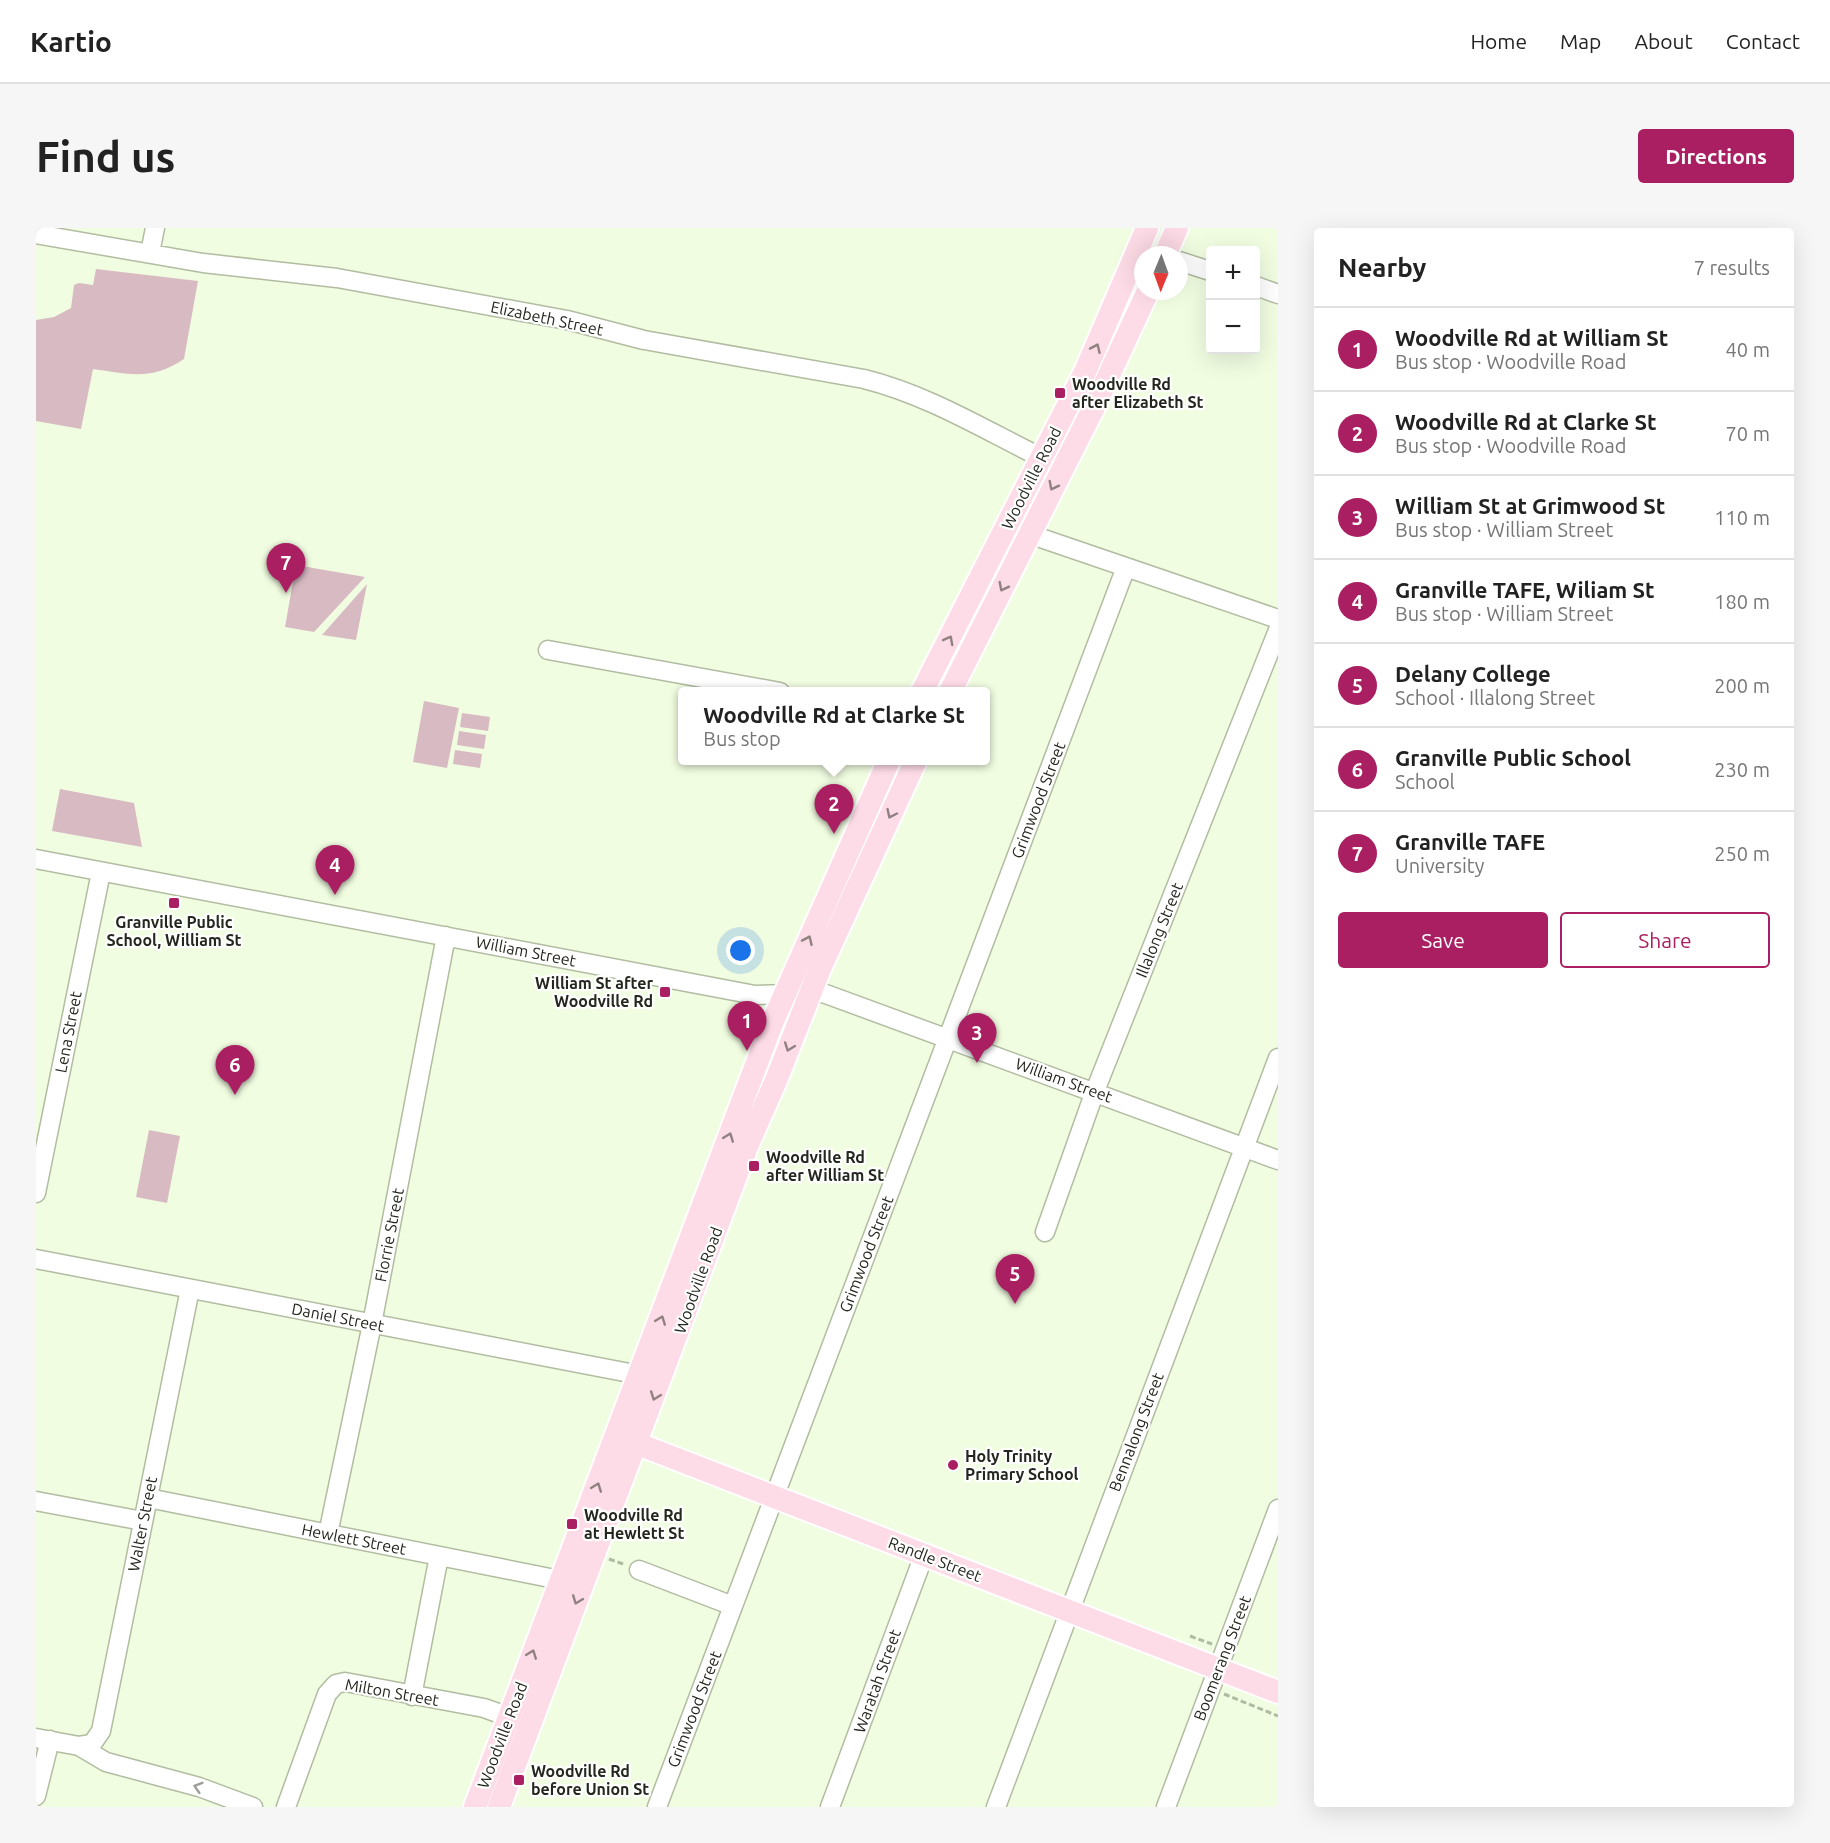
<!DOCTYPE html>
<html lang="en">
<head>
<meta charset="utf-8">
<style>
  body { margin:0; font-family:Ubuntu,sans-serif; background:#f6f6f6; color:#222 }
  .controls { position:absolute; right:18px; top:18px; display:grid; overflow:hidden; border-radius:6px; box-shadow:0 6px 24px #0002 }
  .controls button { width:54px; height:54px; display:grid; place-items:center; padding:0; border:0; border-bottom:2px solid #e0e0e0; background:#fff; color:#222; font:30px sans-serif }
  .compass { position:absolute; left:1098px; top:18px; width:54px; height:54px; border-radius:50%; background:#fff; box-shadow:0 6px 24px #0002; rotate:181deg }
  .you { position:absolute; left:705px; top:723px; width:21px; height:21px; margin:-15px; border:4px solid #fff; border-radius:50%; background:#1a73e8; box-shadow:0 0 0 9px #1a73e833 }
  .badge { display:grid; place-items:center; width:39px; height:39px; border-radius:50%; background:#aa1f61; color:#fff; font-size:20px; font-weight:700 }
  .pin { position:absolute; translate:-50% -50px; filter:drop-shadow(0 2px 3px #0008) }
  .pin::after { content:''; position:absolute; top:32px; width:21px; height:18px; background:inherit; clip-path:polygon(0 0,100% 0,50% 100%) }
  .popup { position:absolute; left:642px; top:459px; width:312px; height:78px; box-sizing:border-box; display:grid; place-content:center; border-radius:6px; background:#fff; filter:drop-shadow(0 2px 4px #0005); font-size:20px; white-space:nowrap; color:#767676 }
  .popup b { font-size:22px; color:#222 }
  .popup::after { content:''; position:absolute; left:50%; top:100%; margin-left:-12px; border:12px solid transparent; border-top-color:#fff }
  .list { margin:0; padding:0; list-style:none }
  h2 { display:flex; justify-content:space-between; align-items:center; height:78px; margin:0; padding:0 24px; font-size:26px }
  h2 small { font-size:20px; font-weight:400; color:#767676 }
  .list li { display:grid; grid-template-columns:39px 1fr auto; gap:18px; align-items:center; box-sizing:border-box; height:84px; padding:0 24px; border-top:2px solid #e0e0e0 }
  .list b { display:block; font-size:22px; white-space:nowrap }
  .list p { margin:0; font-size:20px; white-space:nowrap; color:#767676 }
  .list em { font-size:20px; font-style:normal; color:#767676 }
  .actions { display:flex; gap:12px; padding:18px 24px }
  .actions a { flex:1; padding:14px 0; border:2px solid #aa1f61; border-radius:6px; text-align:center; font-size:21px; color:#aa1f61 }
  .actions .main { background:#aa1f61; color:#fff }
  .map { position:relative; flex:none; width:1242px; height:1579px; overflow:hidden; border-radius:6px }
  header { display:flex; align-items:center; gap:36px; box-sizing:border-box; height:84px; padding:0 30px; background:#fff; border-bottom:2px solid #e0e0e0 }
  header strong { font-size:28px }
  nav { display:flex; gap:33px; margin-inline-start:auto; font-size:21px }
  .intro { display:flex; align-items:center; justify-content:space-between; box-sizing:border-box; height:144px; padding:0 36px }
  h1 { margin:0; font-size:42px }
  .button { padding:15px 27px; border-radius:6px; background:#aa1f61; color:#fff; font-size:21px; font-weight:700 }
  main { display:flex; gap:36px; padding:0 36px }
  aside { flex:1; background:#fff; border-radius:6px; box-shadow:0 6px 24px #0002 }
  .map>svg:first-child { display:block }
</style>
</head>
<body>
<header>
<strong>Kartio</strong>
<nav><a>Home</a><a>Map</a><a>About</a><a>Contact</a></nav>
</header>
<div class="intro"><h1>Find us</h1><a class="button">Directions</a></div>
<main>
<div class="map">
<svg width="1242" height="1579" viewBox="0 0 1242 1579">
  <rect width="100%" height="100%" fill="#f1fde1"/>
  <path fill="#d8bac3" d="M 60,41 L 162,53 L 148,131 C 115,153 94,146 57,141 L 45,201 L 0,193 L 0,92 L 18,89 L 35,80 L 38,57 L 43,55 L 57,57 Z
    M 260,337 L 329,349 L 278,404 L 249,399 Z
    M 331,356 L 320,412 L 286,407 Z
    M 388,473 L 423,480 L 411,540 L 377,534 Z
    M 426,485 L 454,489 L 452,503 L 424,499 Z
    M 423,503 L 450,507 L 448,521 L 421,517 Z
    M 419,522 L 446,526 L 444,540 L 417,536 Z
    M 24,561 L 98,575 L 106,619 L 16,603 Z
    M 113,902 L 144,908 L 131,975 L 100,969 Z"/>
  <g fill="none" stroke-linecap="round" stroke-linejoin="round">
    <g stroke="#b1bca1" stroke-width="21">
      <path id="minor" d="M 0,6 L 167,35 L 301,50 L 531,92 L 608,112 L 828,151 C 892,167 947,201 1006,230
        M 114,25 L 119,0
        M 1143,33 L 1174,43
        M 1220,58 L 1242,66
        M 993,306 L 1242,391
        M 512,422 L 744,464
        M 0,631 L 719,767 L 787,765 L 1242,932
        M 0,965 L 65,644
        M 1009,1004 L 1059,863 L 1242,402
        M 0,1031 L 604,1147
        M 112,1270 L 524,1352
        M 0,1273 L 107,1293
        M 292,1306 L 336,1096 L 410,708
        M 603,1342 L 697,1378
        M 376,1468 L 403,1328
        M 0,1510 L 43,1518 L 70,1534 L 163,1559 L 217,1579
        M 43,1518 L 56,1516 L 65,1503 L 154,1061
        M 0,1568 L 14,1512
        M 250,1579 L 291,1466 L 300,1456 L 309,1454 L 448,1480 L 473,1489
        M 621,1579 L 1090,339
        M 794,1579 L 888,1327
        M 960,1579 L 1242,830
        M 1130,1579 L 1242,1281"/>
    </g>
    <g stroke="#fff" stroke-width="26">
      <path id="major" d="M 1129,27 L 1141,0
        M 886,464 L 1049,144 L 1111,0
        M 914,464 L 1059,177 L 1112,63
        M 589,1211 L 1242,1464
        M 439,1579 L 736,795 L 853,532
        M 463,1579 L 712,916 L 741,850 L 785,738 L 880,532"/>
    </g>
    <path stroke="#b0baa3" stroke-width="3" stroke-dasharray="6 3" stroke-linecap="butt" d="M 573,1331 L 590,1337
      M 1154,1408 L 1176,1416
      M 1188,1466 L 1242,1488"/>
    <use href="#minor" stroke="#fff" stroke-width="18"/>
    <use href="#major" stroke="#fedce7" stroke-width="22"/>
  </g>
  <defs><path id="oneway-chevron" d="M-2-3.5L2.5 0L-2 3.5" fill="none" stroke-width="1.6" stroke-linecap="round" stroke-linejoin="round" transform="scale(1.5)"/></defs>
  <g stroke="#908282">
    <use href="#oneway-chevron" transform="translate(1060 120) rotate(-66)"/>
    <use href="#oneway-chevron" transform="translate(1017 258) rotate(117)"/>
    <use href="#oneway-chevron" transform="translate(967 359) rotate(117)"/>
    <use href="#oneway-chevron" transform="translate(913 412) rotate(-62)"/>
    <use href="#oneway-chevron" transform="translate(855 586) rotate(115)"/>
    <use href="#oneway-chevron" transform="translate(772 712) rotate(-66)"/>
    <use href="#oneway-chevron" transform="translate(753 819) rotate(110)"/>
    <use href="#oneway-chevron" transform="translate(693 909) rotate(-69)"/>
    <use href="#oneway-chevron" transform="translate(625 1092) rotate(-69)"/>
    <use href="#oneway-chevron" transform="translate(619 1168) rotate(110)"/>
    <use href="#oneway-chevron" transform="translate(561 1259) rotate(-69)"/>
    <use href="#oneway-chevron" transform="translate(541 1372) rotate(111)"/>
    <use href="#oneway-chevron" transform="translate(496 1426) rotate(-69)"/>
  </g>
  <use stroke="#9c9e99" href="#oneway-chevron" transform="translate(162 1559) rotate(-163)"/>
  <g fill="#aa1f61" stroke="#fff" stroke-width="2">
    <rect x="1018" y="159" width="12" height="12" rx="3"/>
    <rect x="132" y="669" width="12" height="12" rx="3"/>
    <rect x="623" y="758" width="12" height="12" rx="3"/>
    <rect x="712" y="932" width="12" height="12" rx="3"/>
    <circle cx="917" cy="1237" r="6"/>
    <rect x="530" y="1290" width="12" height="12" rx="3"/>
    <rect x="477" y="1546" width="12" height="12" rx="3"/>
  </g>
  <g text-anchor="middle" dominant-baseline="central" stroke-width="4.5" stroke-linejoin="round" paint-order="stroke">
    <g font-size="16" fill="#23271d" stroke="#fff">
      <text transform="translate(511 90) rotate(12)">Elizabeth Street</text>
      <text transform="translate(995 250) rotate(-63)">Woodville Road</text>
      <text transform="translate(1002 572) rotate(-69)">Grimwood Street</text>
      <text transform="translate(1123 702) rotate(-68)">Illalong Street</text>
      <text transform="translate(490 723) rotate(11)">William Street</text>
      <text transform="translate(32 804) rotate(-79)">Lena Street</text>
      <text transform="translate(1028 852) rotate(20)">William Street</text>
      <text transform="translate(353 1007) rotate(-79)">Florrie Street</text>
      <text transform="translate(830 1026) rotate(-69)">Grimwood Street</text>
      <text transform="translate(662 1052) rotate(-70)">Woodville Road</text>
      <text transform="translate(302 1089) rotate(11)">Daniel Street</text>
      <text transform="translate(1100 1204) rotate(-69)">Bennalong Street</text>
      <text transform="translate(106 1296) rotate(-79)">Walter Street</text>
      <text transform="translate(318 1311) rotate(11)">Hewlett Street</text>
      <text transform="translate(899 1331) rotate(21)">Randle Street</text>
      <text transform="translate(1186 1430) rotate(-69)">Boomerang Street</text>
      <text transform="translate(841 1453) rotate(-70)">Waratah Street</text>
      <text transform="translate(356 1464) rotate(10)">Milton Street</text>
      <text transform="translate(658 1481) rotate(-69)">Grimwood Street</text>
      <text transform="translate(466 1507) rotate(-69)">Woodville Road</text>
    </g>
    <g font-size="16" font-weight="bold" fill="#23271d" stroke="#fff" text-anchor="start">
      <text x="1036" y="156">Woodville Rd<tspan x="1036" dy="18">after Elizabeth St</tspan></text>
      <text x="138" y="694" text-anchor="middle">Granville Public<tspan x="138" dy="18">School, William St</tspan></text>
      <text x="617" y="755" text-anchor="end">William St after<tspan x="617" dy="18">Woodville Rd</tspan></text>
      <text x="730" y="929">Woodville Rd<tspan x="730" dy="18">after William St</tspan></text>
      <text x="929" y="1228">Holy Trinity<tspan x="929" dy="18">Primary School</tspan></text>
      <text x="548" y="1287">Woodville Rd<tspan x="548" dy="18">at Hewlett St</tspan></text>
      <text x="495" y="1543">Woodville Rd<tspan x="495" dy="18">before Union St</tspan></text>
    </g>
  </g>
</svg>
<div class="controls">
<button>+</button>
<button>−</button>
</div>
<svg class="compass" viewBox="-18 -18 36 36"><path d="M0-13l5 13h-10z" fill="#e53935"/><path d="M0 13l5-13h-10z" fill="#767676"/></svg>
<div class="you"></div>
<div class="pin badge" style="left:711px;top:823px">1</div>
<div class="pin badge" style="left:798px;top:606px">2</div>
<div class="popup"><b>Woodville Rd at Clarke St</b>Bus stop</div>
<div class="pin badge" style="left:941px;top:835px">3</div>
<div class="pin badge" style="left:299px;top:667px">4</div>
<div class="pin badge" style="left:979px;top:1076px">5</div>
<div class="pin badge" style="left:199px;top:867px">6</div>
<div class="pin badge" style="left:250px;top:365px">7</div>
</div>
<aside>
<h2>Nearby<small>7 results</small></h2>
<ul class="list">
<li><span class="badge">1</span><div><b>Woodville Rd at William St</b><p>Bus stop · Woodville Road</p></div><em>40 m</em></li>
<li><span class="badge">2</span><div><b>Woodville Rd at Clarke St</b><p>Bus stop · Woodville Road</p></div><em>70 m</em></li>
<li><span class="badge">3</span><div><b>William St at Grimwood St</b><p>Bus stop · William Street</p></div><em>110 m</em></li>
<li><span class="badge">4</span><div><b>Granville TAFE, Wiliam St</b><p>Bus stop · William Street</p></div><em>180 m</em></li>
<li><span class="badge">5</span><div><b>Delany College</b><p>School · Illalong Street</p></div><em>200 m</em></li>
<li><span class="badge">6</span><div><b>Granville Public School</b><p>School</p></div><em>230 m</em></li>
<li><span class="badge">7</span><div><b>Granville TAFE</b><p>University</p></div><em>250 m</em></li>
</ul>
<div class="actions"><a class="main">Save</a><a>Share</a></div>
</aside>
</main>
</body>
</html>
